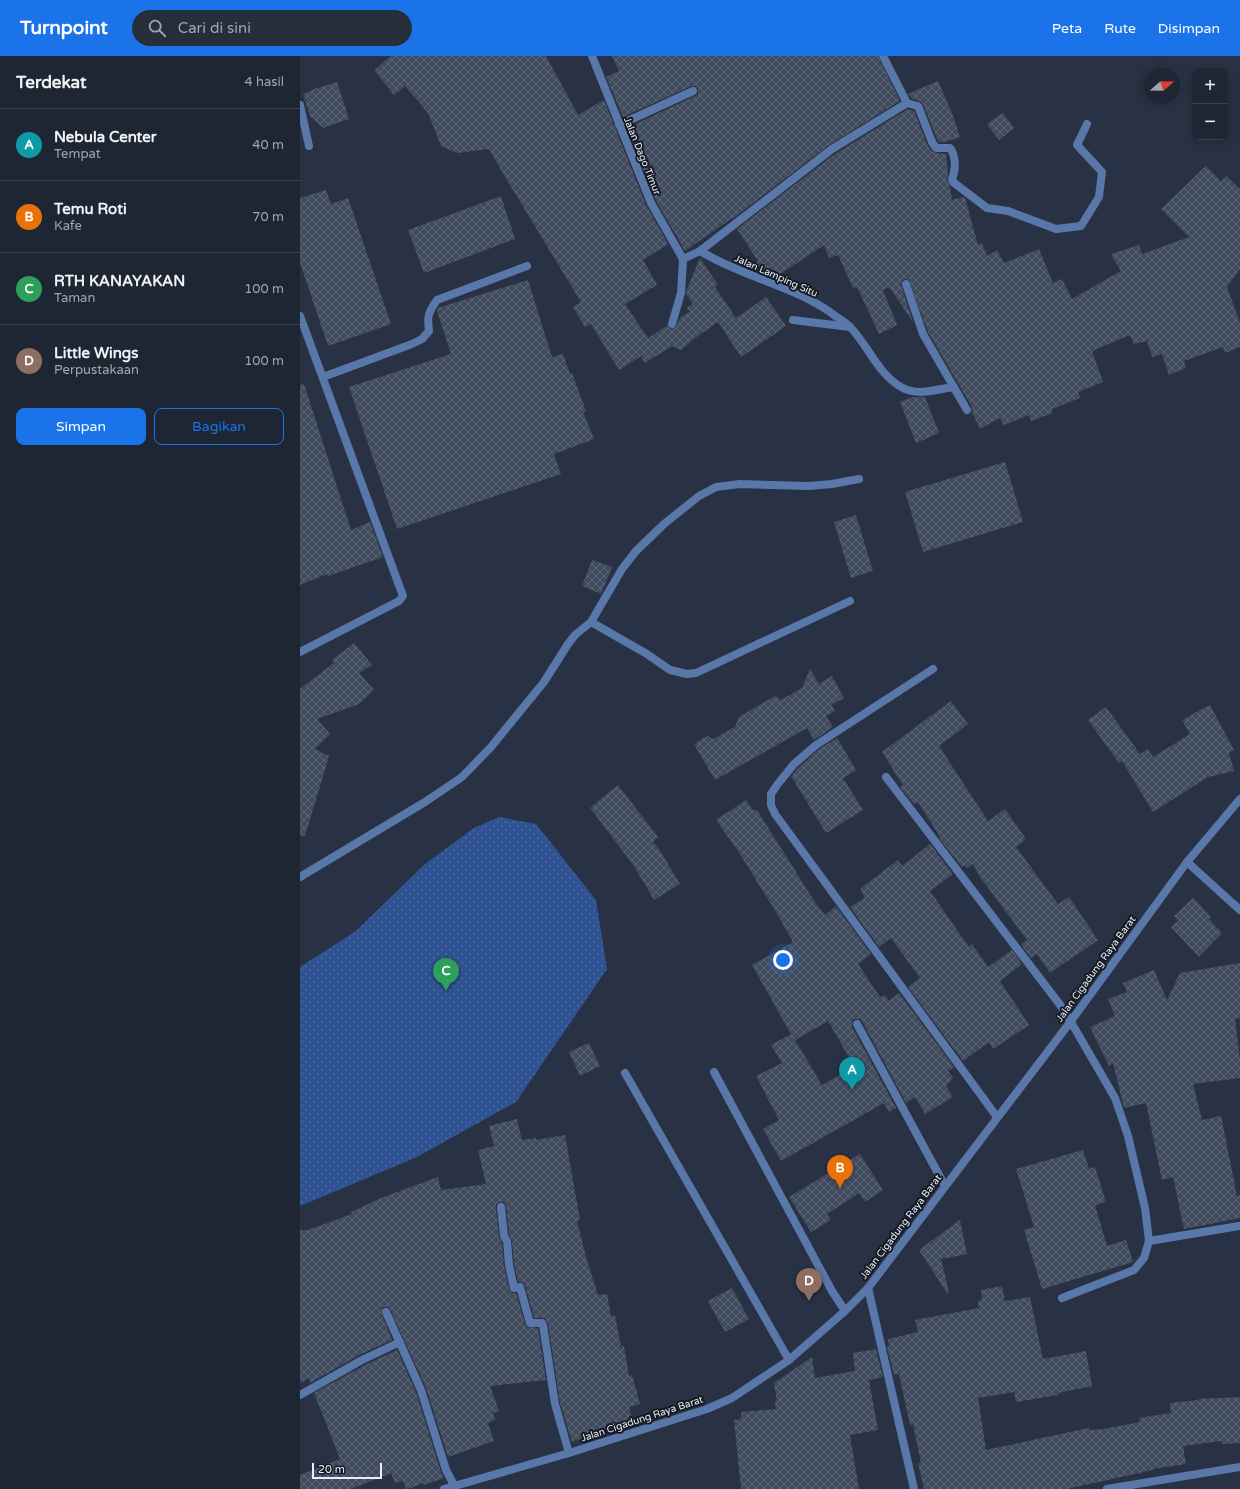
<!DOCTYPE html>
<html lang="id">
<head>
<meta charset="utf-8">
<style>
  body { margin:0; font-family:"Varela Round",sans-serif; background:#262e3b; color:#f1f3f6 }
  .controls { position:absolute; right:12px; top:12px; display:grid; overflow:hidden; border-radius:8px; box-shadow:0 2px 10px #0003 }
  .controls button { width:36px; height:36px; display:grid; place-items:center; padding:0; border:0; border-bottom:1px solid #3c434e; background:#1e2633; color:#f1f3f6; font:20px sans-serif }
  .compass { position:absolute; left:844px; top:12px; width:36px; height:36px; border-radius:50%; background:#1e2633; box-shadow:0 2px 10px #0003; rotate:70deg }
  .scale { position:absolute; left:12px; bottom:10px; width:70px; box-sizing:border-box; padding-left:4px; border:2px solid #e7eefa; border-top:0; font-size:11px; line-height:14px; white-space:nowrap; color:#e7eefa; -webkit-text-stroke:3px #151a22; paint-order:stroke }
  .you { position:absolute; left:483px; top:904px; width:14px; height:14px; margin:-10px; border:3px solid #fff; border-radius:50%; background:#1a73e8; box-shadow:0 0 0 6px #1a73e833 }
  .badge { display:grid; place-items:center; width:26px; height:26px; border-radius:50%; background:#1a73e8; color:#fff; font-size:13px; font-weight:700 }
  .pin { position:absolute; translate:-50% -33px; filter:drop-shadow(0 1px 2px #0008) }
  .pin::after { content:''; position:absolute; top:21px; width:14px; height:12px; background:inherit; clip-path:polygon(0 0,100% 0,50% 100%) }
  .list { margin:0; padding:0; list-style:none }
  h2 { display:flex; justify-content:space-between; align-items:center; height:52px; margin:0; padding:0 16px; font-size:17px }
  h2 small { font-size:13px; font-weight:400; color:#a1a5ac }
  .list li { display:grid; grid-template-columns:26px 1fr auto; gap:12px; align-items:center; box-sizing:border-box; height:72px; padding:0 16px; border-top:1px solid #3c434e }
  .list b { display:block; font-size:15px; white-space:nowrap }
  .list p { margin:0; font-size:13px; white-space:nowrap; color:#a1a5ac }
  .list em { font-size:13px; font-style:normal; color:#a1a5ac }
  .actions { display:flex; gap:8px; padding:12px 16px }
  .actions a { flex:1; padding:9px 0; border:1px solid #1a73e8; border-radius:8px; text-align:center; font-size:14px; color:#1a73e8 }
  .actions .main { background:#1a73e8; color:#fff }
  .icon { flex:none; width:22px; height:22px; fill:none; stroke:currentColor; stroke-width:2; stroke-linecap:round; stroke-linejoin:round }
  .map { position:relative; flex:none; width:940px; height:1433px; overflow:hidden }
  header { display:flex; align-items:center; gap:24px; box-sizing:border-box; height:56px; padding:0 20px; background:#1a73e8; color:#fff }
  header strong { font-size:19px }
  nav { display:flex; gap:22px; margin-inline-start:auto; font-size:14px }
  .search { width:280px; height:36px; background:#262e3b; display:flex; align-items:center; gap:10px; box-sizing:border-box; padding:0 14px; border-radius:22px; color:#a1a5ac; font-size:15px }
  main { display:flex }
  aside { flex:1; background:#1e2633 }
  .map>svg:first-child { display:block }
</style>
</head>
<body>
<header>
<strong>Turnpoint</strong>
<div class="search"><svg class="icon" aria-label="search" viewBox="0 0 24 24"><circle cx="10" cy="10" r="6"/><path d="M15 15l6 6"/></svg>Cari di sini</div>
<nav><a>Peta</a><a>Rute</a><a>Disimpan</a></nav>
</header>
<main>
<aside>
<h2>Terdekat<small>4 hasil</small></h2>
<ul class="list">
<li><span class="badge" style="background:#0f9aa8">A</span><div><b>Nebula Center</b><p>Tempat</p></div><em>40 m</em></li>
<li><span class="badge" style="background:#e8710a">B</span><div><b>Temu Roti</b><p>Kafe</p></div><em>70 m</em></li>
<li><span class="badge" style="background:#2e9e5b">C</span><div><b>RTH KANAYAKAN</b><p>Taman</p></div><em>100 m</em></li>
<li><span class="badge" style="background:#8d6e63">D</span><div><b>Little Wings</b><p>Perpustakaan</p></div><em>100 m</em></li>
</ul>
<div class="actions"><a class="main">Simpan</a><a>Bagikan</a></div>
</aside>
<div class="map">
<svg width="940" height="1433" viewBox="0 0 940 1433">
  <defs>
    <pattern id="grass-dots" width="8" height="8" patternUnits="userSpaceOnUse"><rect width="8" height="8" fill="#2f5292"/><path d="M2 2h.1M6 6h.1" fill="none" stroke="#4d6ba2" stroke-width="1.8" stroke-linecap="round"/></pattern>
    <pattern id="building-cross-hatch" width="8" height="8" patternUnits="userSpaceOnUse"><rect width="8" height="8" fill="#404b5e"/><path d="M0 0l8 8M0 8l8-8" fill="none" stroke="#5c6576"/></pattern>
  </defs>
  <rect width="100%" height="100%" fill="#283244"/>
  <path fill="url(#grass-dots)" d="M 199,761 L 236,768 L 296,844 L 307,913 L 216,1046 L 117,1101 L 0,1150 L 0,911 L 56,875 L 125,808 L 174,772 Z"/>
  <path fill="url(#building-cross-hatch)" fill-rule="evenodd" d="M 91,0 L 246,0 L 278,59 L 304,44 L 346,149 L 368,188 L 343,204 L 357,229 L 325,248 L 348,282 L 367,270 L 371,273 L 375,272 L 380,262 L 390,255 L 387,252 L 393,248 L 386,238 L 387,233 L 400,202 L 418,229 L 415,231 L 436,262 L 466,241 L 486,270 L 441,301 L 418,266 L 394,283 L 381,294 L 372,290 L 345,307 L 341,300 L 319,314 L 291,268 L 285,271 L 273,251 L 281,246 L 202,116 L 189,93 L 157,97 L 141,90 L 128,57 L 105,30 L 94,39 L 74,14 Z
    M 312,0 L 578,0 L 600,45 L 529,89 L 431,164 L 431,163 L 385,195 L 356,145 L 327,72 L 395,40 L 398,38 L 398,33 L 396,30 L 391,30 L 323,61 L 306,21 L 319,15 Z
    M 638,25 L 652,57 L 660,81 L 645,86 L 639,86 L 637,83 L 622,46 L 611,42 L 608,38 Z
    M 37,26 L 49,63 L 23,72 L 10,60 L 3,38 L 11,35 L 11,34 Z
    M 608,53 L 614,55 L 627,88 L 631,95 L 636,97 L 646,98 L 648,117 L 647,124 L 650,131 L 652,144 L 663,141 L 665,142 L 678,189 L 682,187 L 687,200 L 697,194 L 704,207 L 739,193 L 753,227 L 762,223 L 772,243 L 821,215 L 811,198 L 839,189 L 842,198 L 889,181 L 861,153 L 906,110 L 921,125 L 927,120 L 940,133 L 940,213 L 927,231 L 940,267 L 940,291 L 925,297 L 923,291 L 884,305 L 886,312 L 869,319 L 862,298 L 852,301 L 847,285 L 834,288 L 830,279 L 792,295 L 803,326 L 778,336 L 780,342 L 752,353 L 753,357 L 731,365 L 729,359 L 704,369 L 700,362 L 680,373 L 672,356 L 672,351 L 628,276 L 609,224 L 607,223 L 602,224 L 601,229 L 613,266 L 589,231 L 583,234 L 597,269 L 579,278 L 557,231 L 553,232 L 538,199 L 529,202 L 524,189 L 474,222 L 463,218 L 456,207 L 458,205 L 437,173 L 535,98 Z
    M 703,57 L 714,72 L 699,84 L 687,68 Z
    M 26,134 L 31,148 L 48,142 L 91,268 L 28,290 L 0,207 L 0,142 Z
    M 201,140 L 215,183 L 124,217 L 108,174 Z
    M 228,224 L 252,301 L 263,298 L 270,318 L 272,317 L 286,355 L 283,356 L 294,383 L 254,398 L 261,418 L 97,473 L 49,331 L 151,298 L 137,255 L 138,252 Z
    M 4,328 L 51,474 L 70,466 L 83,501 L 28,520 L 27,518 L 0,529 L 0,329 Z
    M 613,341 L 625,341 L 639,377 L 616,387 L 600,346 Z
    M 705,406 L 723,466 L 623,496 L 605,436 Z
    M 556,459 L 573,515 L 551,522 L 534,466 Z
    M 292,504 L 312,511 L 301,538 L 282,530 Z
    M 54,587 L 72,609 L 59,617 L 74,634 L 59,648 L 17,663 L 30,678 L 15,693 L 29,700 L 5,780 L 0,780 L 0,633 L 34,607 L 32,604 Z
    M 510,613 L 519,628 L 532,620 L 544,642 L 531,649 L 535,655 L 526,660 L 533,671 L 514,684 L 507,672 L 415,724 L 394,688 L 407,680 L 413,683 L 435,671 L 439,661 L 475,640 L 481,644 L 502,632 Z
    M 651,645 L 668,668 L 639,690 L 688,765 L 705,753 L 726,783 L 716,791 L 758,848 L 769,841 L 798,884 L 750,917 L 737,898 L 731,902 L 721,888 L 727,884 L 680,821 L 673,808 L 667,812 L 665,809 L 662,811 L 639,782 L 640,781 L 618,746 L 614,748 L 600,731 L 603,729 L 582,696 Z
    M 910,649 L 934,694 L 929,697 L 934,715 L 908,721 L 853,756 L 822,705 L 819,707 L 788,664 L 806,651 L 840,698 L 848,693 L 853,701 L 890,678 L 882,664 Z
    M 537,682 L 556,714 L 543,722 L 563,754 L 526,777 L 491,720 L 498,712 L 519,693 Z
    M 318,729 L 358,781 L 353,786 L 361,796 L 380,828 L 354,844 L 334,810 L 290,752 Z
    M 446,744 L 453,754 L 457,754 L 518,851 L 519,851 L 525,859 L 536,850 L 571,898 L 558,908 L 580,941 L 585,939 L 589,945 L 599,937 L 654,1011 L 648,1015 L 653,1022 L 646,1030 L 653,1041 L 625,1058 L 615,1041 L 606,1047 L 562,965 L 560,963 L 555,963 L 552,965 L 552,971 L 596,1052 L 589,1056 L 584,1047 L 481,1105 L 463,1073 L 479,1064 L 456,1020 L 482,1007 L 471,989 L 491,978 L 452,909 L 493,886 L 476,856 L 438,795 L 416,764 ZM 528,965 L 554,1010 L 522,1029 L 495,984 Z
    M 630,788 L 653,818 L 630,835 L 669,891 L 672,888 L 688,911 L 712,894 L 722,908 L 700,925 L 729,969 L 693,993 L 689,986 L 663,1005 L 608,931 L 620,922 L 591,882 L 579,891 L 550,851 L 565,842 L 560,833 L 598,804 L 602,810 Z
    M 893,842 L 911,861 L 909,863 L 922,877 L 899,901 L 871,871 L 878,865 L 874,860 Z
    M 940,907 L 940,962 L 935,963 L 940,1003 L 940,1022 L 893,1028 L 902,1064 L 921,1060 L 937,1140 L 940,1139 L 940,1162 L 884,1173 L 873,1121 L 862,1124 L 846,1047 L 824,1052 L 813,1007 L 809,1010 L 790,971 L 815,960 L 808,943 L 827,936 L 823,927 L 854,914 L 867,944 L 880,917 Z
    M 289,987 L 300,1010 L 280,1020 L 269,996 Z
    M 217,1063 L 222,1084 L 236,1082 L 236,1084 L 265,1079 L 280,1164 L 277,1165 L 286,1201 L 298,1239 L 307,1238 L 311,1260 L 315,1259 L 321,1291 L 324,1290 L 329,1320 L 332,1319 L 340,1348 L 329,1351 L 333,1365 L 272,1386 L 260,1347 L 248,1268 L 245,1262 L 234,1262 L 225,1229 L 222,1226 L 218,1226 L 214,1208 L 212,1185 L 209,1178 L 206,1150 L 204,1146 L 200,1146 L 196,1148 L 196,1152 L 199,1181 L 202,1187 L 204,1210 L 209,1233 L 212,1237 L 216,1237 L 226,1271 L 238,1272 L 246,1324 L 190,1330 L 199,1355 L 193,1357 L 195,1364 L 188,1367 L 194,1385 L 148,1401 L 126,1332 L 89,1251 L 83,1251 L 81,1256 L 92,1284 L 59,1299 L 10,1327 L 9,1322 L 0,1327 L 0,1174 L 8,1174 L 52,1158 L 51,1156 L 81,1142 L 138,1121 L 141,1134 L 186,1128 L 178,1094 L 194,1090 L 189,1070 Z
    M 783,1094 L 789,1113 L 795,1111 L 806,1146 L 795,1149 L 807,1190 L 826,1184 L 833,1206 L 742,1233 L 724,1174 L 734,1171 L 716,1113 Z
    M 560,1098 L 583,1134 L 565,1146 L 559,1137 L 527,1158 L 531,1164 L 511,1176 L 489,1141 Z
    M 660,1164 L 667,1198 L 641,1203 L 649,1236 L 647,1237 L 619,1194 Z
    M 702,1230 L 705,1245 L 730,1241 L 743,1303 L 786,1295 L 792,1330 L 758,1337 L 758,1339 L 716,1346 L 714,1336 L 678,1342 L 686,1394 L 789,1372 L 789,1374 L 803,1373 L 840,1366 L 839,1362 L 871,1357 L 870,1347 L 899,1344 L 898,1343 L 940,1341 L 940,1387 L 922,1388 L 922,1385 L 883,1390 L 886,1408 L 853,1413 L 853,1414 L 767,1433 L 624,1433 L 618,1407 L 621,1407 L 613,1368 L 610,1369 L 599,1318 L 594,1319 L 587,1291 L 589,1291 L 588,1283 L 618,1276 L 615,1264 L 679,1252 L 678,1245 L 682,1244 L 681,1234 Z
    M 432,1232 L 449,1263 L 425,1276 L 408,1245 Z
    M 576,1293 L 583,1321 L 569,1324 L 578,1374 L 550,1379 L 559,1433 L 441,1433 L 434,1364 L 441,1363 L 441,1356 L 476,1353 L 475,1345 L 477,1345 L 474,1327 L 512,1301 L 515,1322 L 555,1315 L 553,1297 Z
    M 97,1294 L 116,1336 L 141,1416 L 144,1422 L 124,1429 L 123,1427 L 108,1433 L 106,1433 L 103,1425 L 95,1427 L 91,1417 L 51,1433 L 0,1433 L 0,1419 L 40,1403 L 14,1337 L 65,1309 Z"/>
  <g fill="none" stroke-linecap="round" stroke-linejoin="round">
    <path stroke="#5a77a9" stroke-width="8" d="M 493,264 L 550,271
      M 291,566 L 322,513 L 336,495 L 364,468 L 399,440 L 416,431 L 440,428 L 509,430 L 532,428 L 559,423
      M 0,821 L 125,746 L 162,721 L 191,691 L 244,626 L 268,588 L 275,579 L 291,566 L 347,598 L 370,614 L 387,618 L 396,617 L 550,545
      M 414,1016 L 532,1235 L 545,1255
      M 325,1017 L 489,1304
      M 849,1185 L 939,1170"/>
    <path stroke="#5a77a9" stroke-width="8" d="M 292,0 L 351,147 L 383,203
      M 583,0 L 607,47
      M 0,49 L 9,90
      M 319,69 L 393,35
      M 400,195 C 441,220 490,229 530,256 C 536,261 544,265 550,271 C 568,289 578,318 601,331 C 618,341 636,333 654,331
      M 383,203 L 400,195 L 532,93 L 607,47 L 618,50 L 632,86 L 636,92 L 650,92 C 656,100 656,114 652,123 L 653,126 L 687,152 L 708,155 L 756,173 L 781,170 L 799,141 L 802,116 L 777,89 L 787,68
      M 606,228 L 623,278 L 667,354
      M 0,260 L 103,540 L 99,545 L 0,596
      M 372,268 L 381,237 L 383,203
      M 23,321 L 112,288 L 122,283 L 129,275 C 127,260 128,257 137,244 L 227,210
      M 633,613 L 516,689 L 494,708 L 477,729 L 471,738 L 471,749 L 475,758 L 697,1061
      M 586,721 L 764,954 L 815,1042 L 828,1080 L 845,1152 L 849,1185 L 844,1202 L 834,1214 L 762,1242
      M 887,806 L 940,854
      M 557,968 L 645,1130
      M 201,1151 L 204,1180 L 207,1185 L 209,1209 L 214,1232 L 220,1231 L 230,1267 L 242,1267 L 243,1269 L 255,1348 L 269,1397
      M 568,1232 L 614,1433
      M 86,1256 L 121,1334 L 146,1414 L 154,1429
      M 0,1339 L 62,1304 L 100,1286
      M 807,1433 L 940,1411"/>
    <path stroke="#5a77a9" stroke-width="8" d="M 144,1433 L 269,1397 L 407,1353 L 432,1342 L 489,1304 L 545,1255 L 568,1232 L 771,965 L 887,806 L 940,743"/>
  </g>
  <g text-anchor="middle" dominant-baseline="central" stroke-width="4" stroke-linejoin="round" paint-order="stroke">
    <g font-size="10" fill="#e7eefa" stroke="#151a22">
      <text transform="translate(342 100) rotate(68)">Jalan Dago Timur</text>
      <text transform="translate(476 220) rotate(24)">Jalan Lamping Situ</text>
      <text transform="translate(796 913) rotate(-54)">Jalan Cigadung Raya Barat</text>
      <text transform="translate(601 1171) rotate(-53)">Jalan Cigadung Raya Barat</text>
      <text transform="translate(342 1363) rotate(-18)">Jalan Cigadung Raya Barat</text>
    </g>
  </g>
</svg>
<div class="controls">
<button>+</button>
<button>−</button>
</div>
<svg class="compass" viewBox="-18 -18 36 36"><path d="M0-13l5 13h-10z" fill="#e53935"/><path d="M0 13l5-13h-10z" fill="#a1a5ac"/></svg>
<div class="scale">20 m</div>
<div class="you"></div>
<div class="pin badge" style="left:552px;top:1034px;background:#0f9aa8">A</div>
<div class="pin badge" style="left:540px;top:1132px;background:#e8710a">B</div>
<div class="pin badge" style="left:146px;top:935px;background:#2e9e5b">C</div>
<div class="pin badge" style="left:509px;top:1245px;background:#8d6e63">D</div>
</div>
</main>
</body>
</html>
